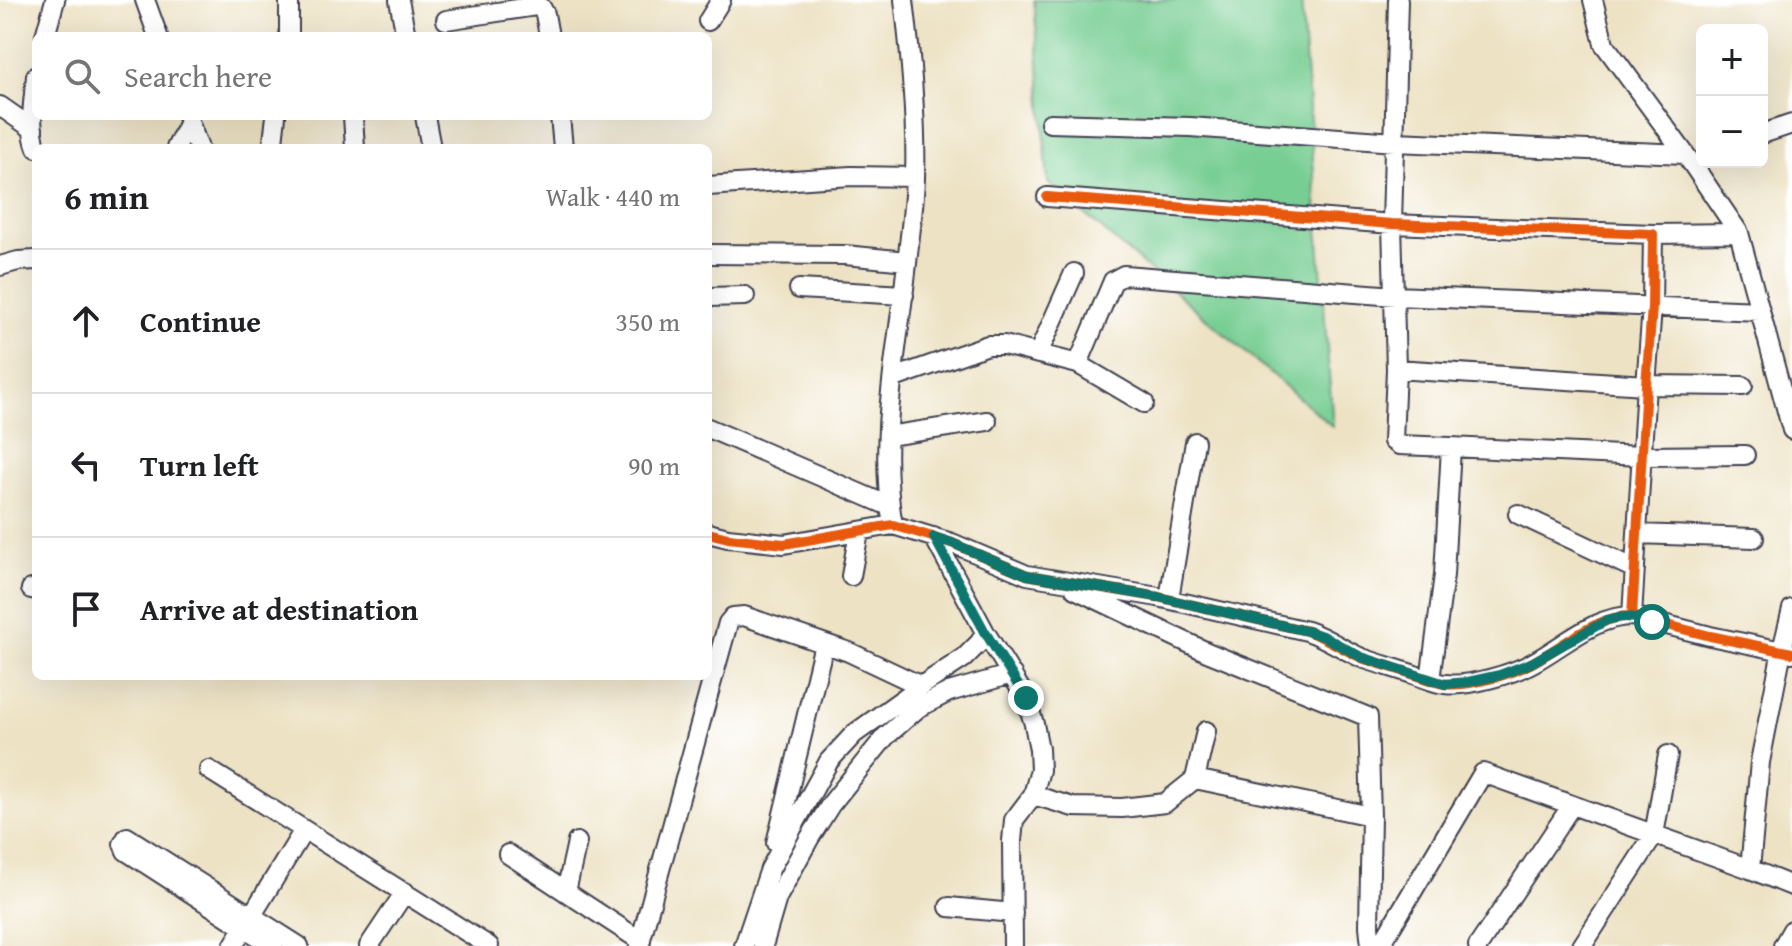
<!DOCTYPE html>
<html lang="en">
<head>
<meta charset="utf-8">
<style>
  body { margin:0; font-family:"Gentium Book Plus",serif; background:#f6f6f6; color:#202124 }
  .controls { position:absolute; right:24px; top:24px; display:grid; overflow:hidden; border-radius:12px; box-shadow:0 8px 32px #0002 }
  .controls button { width:72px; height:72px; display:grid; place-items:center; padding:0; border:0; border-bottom:2px solid #e0e0e0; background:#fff; color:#202124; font:40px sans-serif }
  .stop { position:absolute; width:24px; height:24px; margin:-18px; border:6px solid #0f766e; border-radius:50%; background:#fff }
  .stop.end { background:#0f766e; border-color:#fff; box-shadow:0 2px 8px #0008 }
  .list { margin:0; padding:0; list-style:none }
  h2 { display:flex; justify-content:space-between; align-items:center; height:104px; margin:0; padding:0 32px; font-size:34px }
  h2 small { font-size:26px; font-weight:400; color:#757577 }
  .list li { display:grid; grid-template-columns:52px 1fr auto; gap:24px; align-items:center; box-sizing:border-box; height:144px; padding:0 32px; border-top:2px solid #e0e0e0 }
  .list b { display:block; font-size:30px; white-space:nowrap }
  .list em { font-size:26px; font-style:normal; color:#757577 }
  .icon { flex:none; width:44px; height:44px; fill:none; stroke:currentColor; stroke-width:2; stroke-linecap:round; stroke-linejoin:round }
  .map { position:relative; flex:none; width:1792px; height:946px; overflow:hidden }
  .search { position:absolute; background:#fff; box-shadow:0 8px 32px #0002; left:32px; top:32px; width:680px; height:88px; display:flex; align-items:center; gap:20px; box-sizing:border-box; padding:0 28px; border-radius:12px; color:#757577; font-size:30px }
  .panel { position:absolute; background:#fff; box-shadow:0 8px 32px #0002; left:32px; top:144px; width:680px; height:536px; border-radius:12px }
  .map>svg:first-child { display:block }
</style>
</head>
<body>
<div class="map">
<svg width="1792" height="946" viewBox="0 0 1792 946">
  <rect width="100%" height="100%" fill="#fff"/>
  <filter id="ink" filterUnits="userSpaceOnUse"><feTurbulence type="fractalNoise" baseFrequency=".0125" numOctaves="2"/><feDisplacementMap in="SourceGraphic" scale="16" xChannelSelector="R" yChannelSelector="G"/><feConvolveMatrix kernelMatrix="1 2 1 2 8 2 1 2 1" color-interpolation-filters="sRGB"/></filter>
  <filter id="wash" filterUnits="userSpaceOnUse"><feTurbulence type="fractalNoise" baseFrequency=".006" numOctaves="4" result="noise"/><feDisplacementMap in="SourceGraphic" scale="32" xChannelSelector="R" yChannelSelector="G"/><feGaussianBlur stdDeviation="1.8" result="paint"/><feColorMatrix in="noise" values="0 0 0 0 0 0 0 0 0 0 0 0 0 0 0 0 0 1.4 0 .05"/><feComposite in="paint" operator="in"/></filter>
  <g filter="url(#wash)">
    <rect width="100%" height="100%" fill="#ede2c4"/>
    <path fill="#77ce93" stroke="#4c7867" stroke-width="2" d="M 1034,0 L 1301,0 L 1333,427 L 1048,183 Z"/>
  </g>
  <g filter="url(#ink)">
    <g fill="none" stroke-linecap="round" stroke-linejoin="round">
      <g stroke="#403f50" stroke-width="22">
        <path id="minor" d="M 145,0 L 158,36
          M 289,0 L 289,36
          M 399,0 L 406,36
          M 1398,0 L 1392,224 L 1396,369 L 1393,441 L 1399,445 L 1451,447
          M 1593,0 L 1604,44 L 1693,165 L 1739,233 L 1792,430
          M 446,20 L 536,6 L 541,7 L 545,14 L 549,36
          M 708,21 L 721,0
          M 45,36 L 55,0
          M 36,76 C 34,98 28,126 37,148
          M 0,106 L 33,129
          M 187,116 L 199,148
          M 353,116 L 355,148
          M 425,116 L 431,148
          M 560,116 L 563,148
          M 1050,123 L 1190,127 L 1395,142 L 1685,154
          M 1762,134 L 1792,124
          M 176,148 L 189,122
          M 274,148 L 273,142 L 276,116
          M 708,186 L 851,176 L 915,177
          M 1047,197 L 1392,224 L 1653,234 L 1652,307 L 1646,385 L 1632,616
          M 1653,234 L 1739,233
          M 708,254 L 845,255 L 907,261
          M 0,266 L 18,261 L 36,260
          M 799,289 L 904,295
          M 708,297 L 745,296
          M 1038,354 L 1074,273
          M 1078,364 L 1113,281 L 1124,275 L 1395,296 L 1760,311
          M 1396,369 L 1646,385 L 1743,386
          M 894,378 L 988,345 L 1004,345 L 1078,364 L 1144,403
          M 708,428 L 889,506
          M 888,436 L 987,421
          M 1518,514 L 1635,569
          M 893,525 C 877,439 898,349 907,263 C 910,235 914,206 915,178 C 917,119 911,58 904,0
          M 708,533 L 728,538 L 784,544 L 893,525 L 952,543 L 1027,575 L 1158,597 L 1307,631 C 1328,638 1343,650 1362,658 C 1379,664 1398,669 1415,675 C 1424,678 1435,683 1445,684 C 1468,687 1513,674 1534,662 C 1565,645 1595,616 1632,616 L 1710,636 L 1792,653
          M 1637,534 L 1754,538
          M 934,537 L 985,632 L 1026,698 L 1034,724 L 1039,749 L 1040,770 L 1033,795 L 1014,820 L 1012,841 L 1013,946
          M 851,576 L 859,532
          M 31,589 L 36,590
          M 1075,589 L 1207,652 L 1368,717 L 1371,816 L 1369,926 L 1371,946
          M 1169,599 L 1195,442
          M 1430,680 L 1444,575 L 1451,447 L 1642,456 L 1745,455
          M 1206,731 L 1195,779 L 1371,816
          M 209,770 L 489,946
          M 1033,795 L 1073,807 L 1122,808 L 1165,803 L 1195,779
          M 776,843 L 824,644
          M 508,854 L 641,941
          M 1750,869 L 1760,762 L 1782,650 L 1792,609
          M 566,892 L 577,842
          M 949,907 L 1013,913
          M 233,946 L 304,830
          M 273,946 L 126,851 L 123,844 L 127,837 L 299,946
          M 369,946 L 405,892
          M 639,946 L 728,623 L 733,617 L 744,616 L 849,652 L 921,686
          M 744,946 L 770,869 L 829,761 L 854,734 L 921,686 L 964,658 L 980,642 L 985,632
          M 763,946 L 777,898 L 809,839 L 831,804 L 885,737 L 918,708 L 949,692 L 1012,674
          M 1380,946 L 1483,773 L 1750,869 L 1792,886
          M 1478,946 L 1572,805
          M 1582,946 L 1654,835 L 1668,755
          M 1783,946 L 1792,930"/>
      </g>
      <use href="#minor" stroke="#fff" stroke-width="18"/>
      <g stroke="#fff" stroke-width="15">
        <path id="cycleway" d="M 1047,197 L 1392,224 L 1653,234 L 1652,307 L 1646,385 L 1632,616
          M 708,533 L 728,538 L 784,544 L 893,525 L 952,543 L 1027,575 L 1158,597 L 1307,631 C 1328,638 1343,650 1362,658 C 1379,664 1398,669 1415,675 C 1424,678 1435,683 1445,684 C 1468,687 1513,674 1534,662 C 1565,645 1595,616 1632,616 L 1710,636 L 1792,653"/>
      </g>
      <use href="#cycleway" stroke="#e8590c" stroke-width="10"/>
    </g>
  </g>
  <g fill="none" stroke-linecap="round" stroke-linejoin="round" filter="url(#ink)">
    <path stroke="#0f766e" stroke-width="10" d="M 1026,698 L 985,632 L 934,537 L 952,543 L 1027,575 L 1158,597 L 1307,631 L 1325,637 L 1361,657 L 1445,684 L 1468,682 L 1500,675 L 1531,663 L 1607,620 C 1624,615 1635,617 1652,622"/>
  </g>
</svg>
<div class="controls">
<button>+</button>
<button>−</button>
</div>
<div class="stop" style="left:1652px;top:622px"></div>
<div class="stop end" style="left:1026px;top:698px"></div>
<div class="search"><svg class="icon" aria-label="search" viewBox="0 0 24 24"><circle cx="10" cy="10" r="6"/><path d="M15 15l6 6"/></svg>Search here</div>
<section class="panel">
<h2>6 min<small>Walk · 440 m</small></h2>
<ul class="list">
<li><svg class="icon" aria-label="ahead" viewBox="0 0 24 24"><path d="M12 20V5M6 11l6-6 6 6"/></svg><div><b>Continue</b></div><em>350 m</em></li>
<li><svg class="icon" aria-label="left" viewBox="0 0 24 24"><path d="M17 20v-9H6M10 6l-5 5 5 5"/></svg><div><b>Turn left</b></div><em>90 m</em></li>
<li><svg class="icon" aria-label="arrive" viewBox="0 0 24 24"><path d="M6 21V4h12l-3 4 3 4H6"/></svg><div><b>Arrive at destination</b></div></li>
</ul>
</section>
</div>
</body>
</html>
